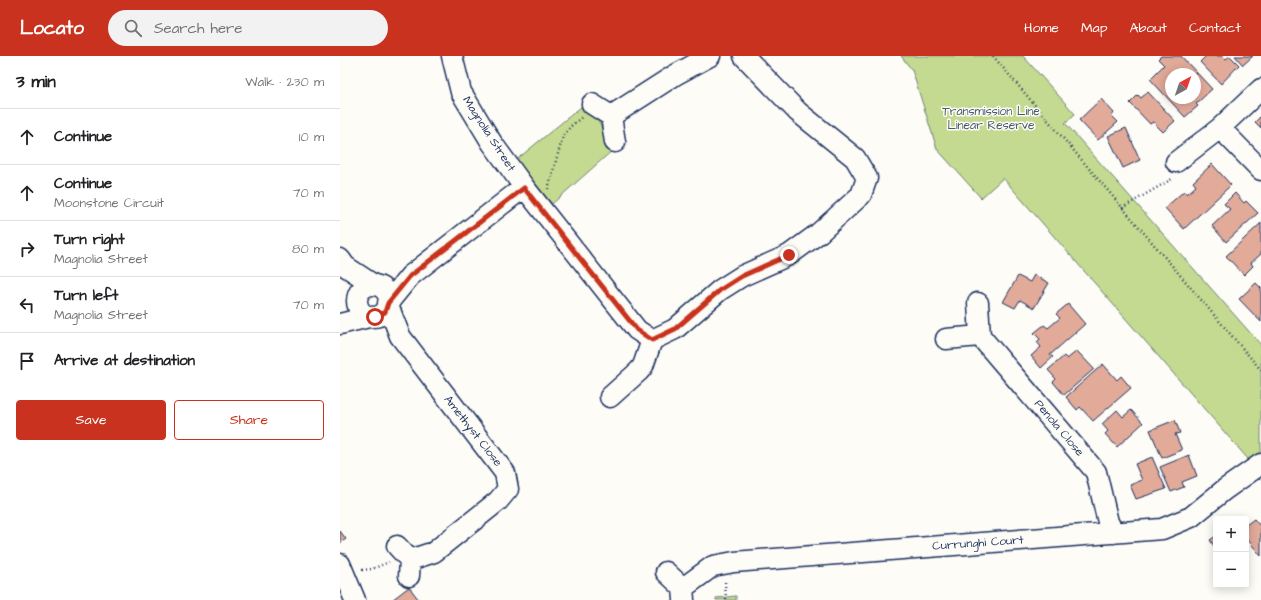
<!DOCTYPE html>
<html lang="en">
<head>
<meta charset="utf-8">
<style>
  body { margin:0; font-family:"Architects Daughter",sans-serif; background:#f2f2f2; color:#202124 }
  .controls { position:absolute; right:12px; bottom:12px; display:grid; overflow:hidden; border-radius:4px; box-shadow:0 2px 10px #0003 }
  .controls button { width:36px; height:36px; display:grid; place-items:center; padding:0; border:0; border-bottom:1px solid #e0e0e0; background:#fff; color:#202124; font:20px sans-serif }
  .compass { position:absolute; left:825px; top:12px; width:36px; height:36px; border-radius:50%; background:#fff; box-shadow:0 2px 10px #0003; rotate:40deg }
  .stop { position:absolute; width:12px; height:12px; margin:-9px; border:3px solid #c8321e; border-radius:50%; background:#fff }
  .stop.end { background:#c8321e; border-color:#fff; box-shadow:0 1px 4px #0008 }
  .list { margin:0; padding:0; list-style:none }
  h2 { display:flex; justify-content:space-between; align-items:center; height:52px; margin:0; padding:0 16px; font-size:17px }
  h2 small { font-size:13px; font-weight:400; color:#757577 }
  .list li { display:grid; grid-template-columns:26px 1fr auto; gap:12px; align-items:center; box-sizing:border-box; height:56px; padding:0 16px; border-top:1px solid #e0e0e0 }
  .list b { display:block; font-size:15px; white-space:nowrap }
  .list p { margin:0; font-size:13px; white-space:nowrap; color:#757577 }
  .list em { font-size:13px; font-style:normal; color:#757577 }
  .actions { display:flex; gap:8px; padding:12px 16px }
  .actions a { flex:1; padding:9px 0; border:1px solid #c8321e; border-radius:4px; text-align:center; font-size:14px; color:#c8321e }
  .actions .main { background:#c8321e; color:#fff }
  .icon { flex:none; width:22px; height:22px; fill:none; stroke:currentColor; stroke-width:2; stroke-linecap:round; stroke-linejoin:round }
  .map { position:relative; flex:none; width:921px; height:544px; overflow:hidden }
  header { display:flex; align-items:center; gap:24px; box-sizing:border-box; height:56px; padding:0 20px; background:#c8321e; color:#fff }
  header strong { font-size:19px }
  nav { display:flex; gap:22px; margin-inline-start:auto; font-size:14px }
  .search { width:280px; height:36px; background:#f2f2f2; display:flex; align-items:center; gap:10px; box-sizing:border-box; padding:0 14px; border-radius:22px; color:#757577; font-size:15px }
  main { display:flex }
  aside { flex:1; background:#fff }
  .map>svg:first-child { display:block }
</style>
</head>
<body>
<header>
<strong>Locato</strong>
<div class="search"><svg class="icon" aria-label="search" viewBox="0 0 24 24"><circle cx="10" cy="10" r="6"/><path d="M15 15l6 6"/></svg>Search here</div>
<nav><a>Home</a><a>Map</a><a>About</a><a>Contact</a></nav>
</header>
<main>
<aside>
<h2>3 min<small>Walk · 230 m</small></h2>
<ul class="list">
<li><svg class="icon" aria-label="ahead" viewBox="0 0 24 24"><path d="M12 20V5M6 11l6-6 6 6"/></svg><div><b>Continue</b></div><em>10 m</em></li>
<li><svg class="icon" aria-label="ahead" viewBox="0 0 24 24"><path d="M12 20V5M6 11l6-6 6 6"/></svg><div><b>Continue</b><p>Moonstone Circuit</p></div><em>70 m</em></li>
<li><svg class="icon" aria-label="right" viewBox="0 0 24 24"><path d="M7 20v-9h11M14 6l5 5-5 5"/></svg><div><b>Turn right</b><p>Magnolia Street</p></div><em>80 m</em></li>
<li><svg class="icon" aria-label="left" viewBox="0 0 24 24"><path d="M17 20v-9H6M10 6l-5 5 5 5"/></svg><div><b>Turn left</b><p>Magnolia Street</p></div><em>70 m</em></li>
<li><svg class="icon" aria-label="arrive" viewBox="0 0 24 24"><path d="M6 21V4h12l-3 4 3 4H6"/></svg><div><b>Arrive at destination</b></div></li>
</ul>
<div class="actions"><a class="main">Save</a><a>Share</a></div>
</aside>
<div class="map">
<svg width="921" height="544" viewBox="0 0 921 544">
  <rect width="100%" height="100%" fill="#fdfcf7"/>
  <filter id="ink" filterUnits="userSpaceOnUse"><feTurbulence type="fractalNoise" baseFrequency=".025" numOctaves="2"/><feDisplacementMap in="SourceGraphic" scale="8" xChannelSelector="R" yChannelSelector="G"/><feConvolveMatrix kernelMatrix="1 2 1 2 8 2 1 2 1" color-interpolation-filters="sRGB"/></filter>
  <g filter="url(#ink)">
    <path fill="#c3da90" stroke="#6f8477" d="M 561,0 L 683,0 L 735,58 L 725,67 L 921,289 L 921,418 L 663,122 L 641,142 L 597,93 L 572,14 Z
      M 247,46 L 274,93 L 212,148 L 176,104 Z
      M 396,540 L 396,544 L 376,544 L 376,542 Z"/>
    <path fill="#e1aa99" stroke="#1b2f5e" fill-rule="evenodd" d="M 821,0 L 841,0 L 872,33 L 856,48 L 858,50 L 845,61 L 810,23 L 824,9 L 818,3 ZM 831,18 L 855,18 L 855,42 L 831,42 Z
      M 866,0 L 883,0 L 886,3 L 890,0 L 899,9 L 881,28 L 860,6 Z
      M 895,0 L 913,0 L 903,9 Z
      M 808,36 L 835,65 L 823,76 L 813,66 L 810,68 L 790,47 L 798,39 L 801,42 Z
      M 761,43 L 774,57 L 772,60 L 778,66 L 758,84 L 739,64 Z
      M 921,60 L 921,72 L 915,66 Z
      M 786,72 L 800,104 L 783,112 L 768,80 Z
      M 872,108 L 891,129 L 844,173 L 825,152 L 844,135 L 847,138 L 856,130 L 853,126 Z
      M 895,137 L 904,147 L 906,145 L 918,157 L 886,186 L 872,170 L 890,153 L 884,148 Z
      M 921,167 L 921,198 L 911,207 L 913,210 L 904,219 L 886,200 Z
      M 694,219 L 709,227 L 694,252 L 680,244 L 675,252 L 663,246 L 678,220 L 690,226 Z
      M 916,227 L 921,232 L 921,266 L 899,243 Z
      M 728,248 L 745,268 L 710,299 L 713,301 L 701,312 L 691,300 L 701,291 L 697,286 L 700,283 L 694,277 L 704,269 L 708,272 L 720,262 L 716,258 Z
      M 737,295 L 754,313 L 724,339 L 713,326 L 716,323 L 708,314 L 724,300 L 727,303 Z
      M 763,308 L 777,324 L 781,320 L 791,332 L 753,365 L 740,351 L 737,354 L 726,341 Z
      M 777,354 L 783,361 L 791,354 L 803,367 L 777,391 L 765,378 L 768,375 L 762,368 Z
      M 835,364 L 840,377 L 835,378 L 842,394 L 822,402 L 810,374 Z
      M 849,399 L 857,420 L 842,426 L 844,431 L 831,436 L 820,411 Z
      M 812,401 L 826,433 L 796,443 L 790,429 L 802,424 L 795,408 Z
      M 914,463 L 921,471 L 921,500 L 908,484 L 906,484 L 906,469 Z
      M 0,475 L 6,483 L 0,487 Z
      M 876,480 L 876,493 L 870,484 Z
      M 69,531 L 79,544 L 52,544 L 65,534 Z"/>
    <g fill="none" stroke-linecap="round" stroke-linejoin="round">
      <g stroke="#1b2f5e" stroke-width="23">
        <path id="minor" d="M 112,0 L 121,36 L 152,87 L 184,131 L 297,274 L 312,284 L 335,273 L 380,234 L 402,220 L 449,199 L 479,177 L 521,139 L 527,122 L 515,102 L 458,56 L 404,0
          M 252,48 L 271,60 L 275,86
          M 271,60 L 335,19 L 370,0
          M 880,72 L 921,114
          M 836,106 L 880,72 L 921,33
          M 0,203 L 5,210 L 34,229
          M17 245a16 16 0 1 1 32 0a16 16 0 1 1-32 0Z
          M 48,247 L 70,220 L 184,131
          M 48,249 L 60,280 L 165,417 L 168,433 L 158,445 L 94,496 L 70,504
          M 0,268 L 29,261
          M 640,280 L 756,416 L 768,466 L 774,477
          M 606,283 L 640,280 L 638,247
          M 270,341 L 299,315 L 303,310 L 312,284
          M 57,490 L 70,504 L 69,520
          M 0,508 L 15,544
          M 326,516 L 343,532 L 344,544
          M 343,532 L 373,510 L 394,506 L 822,473 L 851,461 L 884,434 L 921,408"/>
      </g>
      <path stroke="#1b2f5e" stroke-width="2.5" stroke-dasharray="1 3" stroke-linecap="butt" d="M 653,0 L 921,314
        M 208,133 L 223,80 L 231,70 L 242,61
        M 782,152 L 832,123
        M 22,514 L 32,513 L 49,506
        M 385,526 L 386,544"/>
      <use href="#minor" stroke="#fdfcf7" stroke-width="20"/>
    </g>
  </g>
  <g fill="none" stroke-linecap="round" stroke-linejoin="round" filter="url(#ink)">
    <path stroke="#c8321e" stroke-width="5" d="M 35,261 L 45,256 L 48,247 L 70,220 L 184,132 L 297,274 L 312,284 L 335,273 L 380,234 L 402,220 L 449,199"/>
  </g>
  <g text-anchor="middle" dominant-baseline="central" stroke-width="3" stroke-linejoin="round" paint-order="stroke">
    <g font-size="12" fill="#455a6a" stroke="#fdfcf7">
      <text x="651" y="55">Transmission Line<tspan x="651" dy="14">Linear Reserve</tspan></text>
    </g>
    <g font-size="12" fill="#1b2f5e" stroke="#fdfcf7">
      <text transform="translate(149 78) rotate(57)">Magnolia Street</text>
      <text transform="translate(719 372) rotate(50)">Penola Close</text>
      <text transform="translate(133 375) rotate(52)">Amethyst Close</text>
      <text transform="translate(638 487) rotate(-4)">Currunghi Court</text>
    </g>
  </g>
</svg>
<div class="controls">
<button>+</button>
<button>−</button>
</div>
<svg class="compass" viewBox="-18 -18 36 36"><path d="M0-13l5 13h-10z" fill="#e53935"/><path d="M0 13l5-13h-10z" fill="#757577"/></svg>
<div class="stop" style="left:35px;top:261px"></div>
<div class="stop end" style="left:449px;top:199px"></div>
</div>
</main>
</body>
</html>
